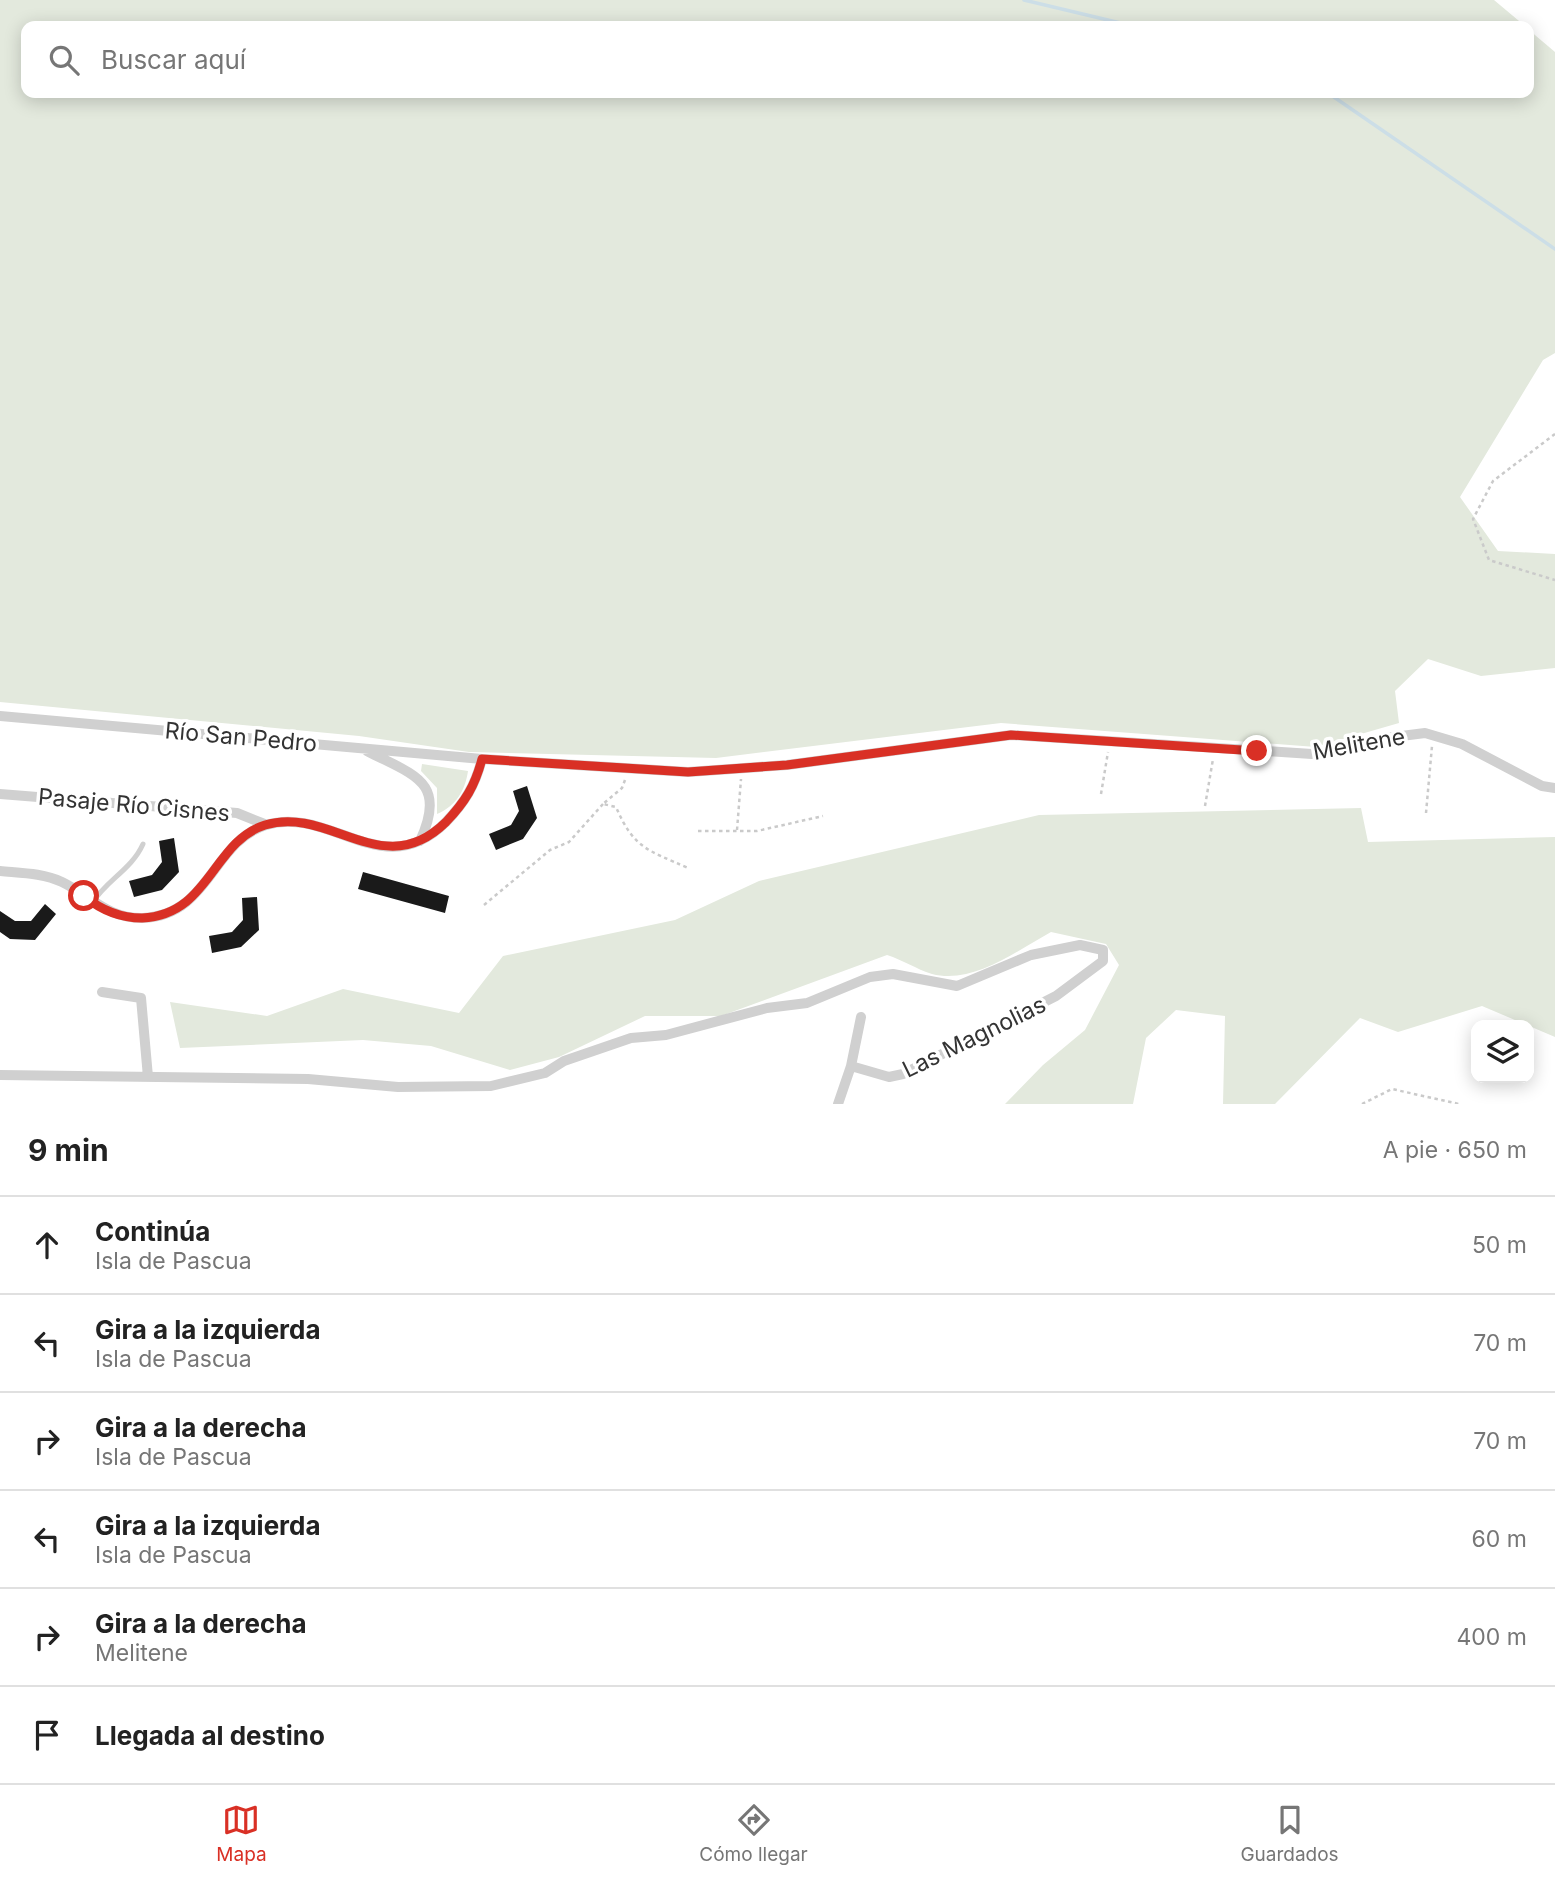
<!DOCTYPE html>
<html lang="es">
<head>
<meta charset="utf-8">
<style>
  body { margin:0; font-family:Inter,sans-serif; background:#f2f2f2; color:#222 }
  .controls { position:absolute; right:21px; bottom:21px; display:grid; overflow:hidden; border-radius:14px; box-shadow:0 4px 18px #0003 }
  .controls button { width:63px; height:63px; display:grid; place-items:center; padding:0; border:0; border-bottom:2px solid #e0e0e0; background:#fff; color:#222; font:35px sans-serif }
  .stop { position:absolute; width:21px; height:21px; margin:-16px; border:5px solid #d93025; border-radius:50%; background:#fff }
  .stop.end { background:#d93025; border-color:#fff; box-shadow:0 2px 7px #0008 }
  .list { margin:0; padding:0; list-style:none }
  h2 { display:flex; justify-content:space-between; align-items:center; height:91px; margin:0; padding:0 28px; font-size:30px }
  h2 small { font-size:23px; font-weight:400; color:#767676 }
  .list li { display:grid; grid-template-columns:46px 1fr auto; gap:21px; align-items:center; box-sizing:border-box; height:98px; padding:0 28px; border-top:2px solid #e0e0e0 }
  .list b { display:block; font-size:26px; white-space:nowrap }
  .list p { margin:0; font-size:23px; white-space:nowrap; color:#767676 }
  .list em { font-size:23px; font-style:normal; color:#767676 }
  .icon { flex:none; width:38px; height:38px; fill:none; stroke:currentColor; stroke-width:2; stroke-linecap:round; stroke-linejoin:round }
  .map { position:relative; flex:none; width:1555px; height:1104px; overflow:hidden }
  .search { position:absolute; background:#fff; box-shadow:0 4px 18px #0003; left:21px; right:21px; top:21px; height:77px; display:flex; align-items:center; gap:18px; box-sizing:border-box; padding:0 24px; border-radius:14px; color:#767676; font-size:26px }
  .sheet { height:679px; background:#fff }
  nav { display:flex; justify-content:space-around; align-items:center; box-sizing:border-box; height:98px; border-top:2px solid #e0e0e0; background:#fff; font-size:19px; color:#767676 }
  nav a { display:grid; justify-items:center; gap:4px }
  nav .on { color:#d93025 }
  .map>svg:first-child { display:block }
</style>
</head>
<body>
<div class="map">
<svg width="1555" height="1104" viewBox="0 0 1555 1104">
  <rect width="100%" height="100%" fill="#fff"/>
  <path fill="#e3e9dd" d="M 0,0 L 1494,0 L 1525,26 L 26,26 L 26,93 L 1529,93 L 1529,30 L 1555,52 L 1555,353 L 1543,360 L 1460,497 L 1498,551 L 1555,554 L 1555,668 L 1481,676 L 1428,659 L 1395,691 L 1399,723 L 1316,747 L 1001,723 L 716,758 L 469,752 L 359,736 L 0,702 Z
    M 422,764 L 468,771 C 465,791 456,806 437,814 L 437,788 L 421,771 Z
    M 1361,808 L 1368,842 L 1555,837 L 1555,1037 L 1482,1006 L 1398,1032 L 1360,1018 L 1275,1104 L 1223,1104 L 1225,1016 L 1176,1010 L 1146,1038 L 1133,1104 L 1005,1104 L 1043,1065 L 1085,1030 L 1119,965 L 1106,944 L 1051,932 C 1018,950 973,985 932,974 C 916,969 903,960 887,955 L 721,1016 L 645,1016 L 559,1057 L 510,1070 L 431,1046 L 363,1040 L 180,1048 L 170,1002 L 267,1016 L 343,989 L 459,1013 L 503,956 L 675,920 L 759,881 L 1039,815 Z"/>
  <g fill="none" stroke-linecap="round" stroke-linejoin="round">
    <path stroke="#ccdee7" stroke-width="3.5" d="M 1024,0 L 1133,26
      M 1328,93 L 1555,249"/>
  </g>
  <path fill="#1a1a1a" d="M 527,786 L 537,818 L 523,839 L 496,850 L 489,834 L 511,825 L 519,811 L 513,791 Z
    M 174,838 L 179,872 L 162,890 L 134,897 L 129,881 L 152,875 L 162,862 L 159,841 Z
    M 363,872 L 449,896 L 445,913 L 358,889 Z
    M 257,897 L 259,930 L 241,947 L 212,953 L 209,936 L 232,932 L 243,920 L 242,898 Z
    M 45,904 L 56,914 L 35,940 L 10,939 L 0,932 L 0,911 L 15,921 L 31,921 Z"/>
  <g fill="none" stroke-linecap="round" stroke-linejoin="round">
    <path stroke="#cacaca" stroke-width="2.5" stroke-dasharray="3.5 3.5" stroke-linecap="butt" d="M 1555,434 L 1493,481 L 1473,519 L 1489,560 L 1555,580
      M 625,780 L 622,788 L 603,804 L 616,807 C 634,849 648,850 688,868
      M 1101,794 L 1108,752
      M 1205,806 L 1213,759
      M 1426,813 L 1432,746
      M 737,830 L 741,779
      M 698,831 L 757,831 L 823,816
      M 484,905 L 550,850 L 569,842 L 603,804
      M 1362,1104 L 1392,1089 L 1459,1104"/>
    <path stroke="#d0d0d0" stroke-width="5" d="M 93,902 C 107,880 132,869 143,844"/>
    <path stroke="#d0d0d0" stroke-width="10" d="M 0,716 L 482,759 L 688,772 L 787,765 L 1011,735 L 1312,754 L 1370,740 L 1425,733 L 1462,744 L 1542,786 L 1555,788
      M 367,751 C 413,775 448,781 420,841
      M 0,794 L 237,813 L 267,825
      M 0,871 C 21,873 43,873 62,882 C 91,896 108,919 143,918 C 210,915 212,842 266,825 C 331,805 383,885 446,822 C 465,802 475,786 482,759
      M 102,992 L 141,998 L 148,1077
      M 0,1075 L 308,1079 L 398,1087 L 491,1086 L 545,1073 L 564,1061 L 631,1038 L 666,1035 L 767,1008 L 807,1003 L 870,977 L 893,974 L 957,986 L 1031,955 L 1080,945 L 1103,950 L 1103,961 L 1056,996 L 903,1074 L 889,1077 L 851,1066
      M 838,1104 L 851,1066 L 861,1017"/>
  </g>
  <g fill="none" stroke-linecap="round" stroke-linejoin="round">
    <path stroke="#d93025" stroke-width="9" d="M 84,896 C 101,910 120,918 142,918 C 210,915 212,842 265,825 C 330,805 383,884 446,822 C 465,802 475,786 482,759 L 688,772 L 787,765 L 1011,735 L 1257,751"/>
  </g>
  <g text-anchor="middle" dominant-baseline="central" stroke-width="7" stroke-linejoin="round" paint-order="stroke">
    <g font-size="23" fill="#333" stroke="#fff">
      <text transform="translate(241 737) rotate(5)">Río San Pedro</text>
      <text transform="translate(1359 744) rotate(-10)">Melitene</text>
      <text transform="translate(134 805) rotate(5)">Pasaje Río Cisnes</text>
      <text transform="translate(974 1037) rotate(-26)">Las Magnolias</text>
    </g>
  </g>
</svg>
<div class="controls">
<button><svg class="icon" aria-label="layers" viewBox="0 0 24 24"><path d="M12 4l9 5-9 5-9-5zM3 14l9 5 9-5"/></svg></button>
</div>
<div class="stop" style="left:84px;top:896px"></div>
<div class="stop end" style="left:1257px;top:751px"></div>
<div class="search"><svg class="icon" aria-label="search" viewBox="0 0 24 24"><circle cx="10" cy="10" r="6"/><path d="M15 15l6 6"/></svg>Buscar aquí</div>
</div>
<section class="sheet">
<h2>9 min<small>A pie · 650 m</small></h2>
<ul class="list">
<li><svg class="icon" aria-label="ahead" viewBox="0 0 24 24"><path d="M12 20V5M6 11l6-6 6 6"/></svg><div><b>Continúa</b><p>Isla de Pascua</p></div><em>50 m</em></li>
<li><svg class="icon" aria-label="left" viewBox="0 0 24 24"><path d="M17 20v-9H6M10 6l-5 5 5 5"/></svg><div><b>Gira a la izquierda</b><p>Isla de Pascua</p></div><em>70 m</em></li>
<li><svg class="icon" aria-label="right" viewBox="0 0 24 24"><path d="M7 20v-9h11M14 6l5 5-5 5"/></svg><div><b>Gira a la derecha</b><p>Isla de Pascua</p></div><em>70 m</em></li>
<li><svg class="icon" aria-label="left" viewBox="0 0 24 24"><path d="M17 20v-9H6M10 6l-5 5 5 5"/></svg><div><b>Gira a la izquierda</b><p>Isla de Pascua</p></div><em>60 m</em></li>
<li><svg class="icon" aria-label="right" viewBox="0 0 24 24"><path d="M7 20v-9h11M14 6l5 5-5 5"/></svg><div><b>Gira a la derecha</b><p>Melitene</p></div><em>400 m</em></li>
<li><svg class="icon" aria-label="arrive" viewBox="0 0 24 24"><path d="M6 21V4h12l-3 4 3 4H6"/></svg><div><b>Llegada al destino</b></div></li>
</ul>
</section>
<nav>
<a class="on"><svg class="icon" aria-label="map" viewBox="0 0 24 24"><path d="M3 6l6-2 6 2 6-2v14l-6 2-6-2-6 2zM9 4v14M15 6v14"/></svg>Mapa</a>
<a><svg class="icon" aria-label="directions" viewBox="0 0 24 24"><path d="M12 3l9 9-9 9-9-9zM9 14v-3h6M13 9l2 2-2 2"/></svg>Cómo llegar</a>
<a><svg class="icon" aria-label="saved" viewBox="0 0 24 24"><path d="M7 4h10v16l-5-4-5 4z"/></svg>Guardados</a>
</nav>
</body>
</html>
